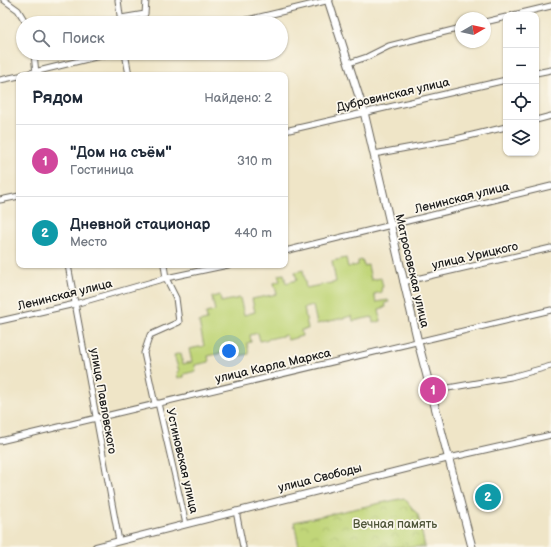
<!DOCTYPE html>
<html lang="ru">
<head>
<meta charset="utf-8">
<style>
  body { margin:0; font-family:"Balsamiq Sans",sans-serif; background:#f6f6f7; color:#1f2937 }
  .controls { position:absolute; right:12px; top:12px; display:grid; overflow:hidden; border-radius:8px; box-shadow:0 1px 3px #0004 }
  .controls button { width:36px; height:36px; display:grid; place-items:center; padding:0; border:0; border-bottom:1px solid #e0e1e3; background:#fff; color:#1f2937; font:20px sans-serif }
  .compass { position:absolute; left:455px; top:12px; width:36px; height:36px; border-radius:50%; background:#fff; box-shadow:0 1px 3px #0004; rotate:81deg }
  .you { position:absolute; left:229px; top:351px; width:14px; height:14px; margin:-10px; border:3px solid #fff; border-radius:50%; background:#1a73e8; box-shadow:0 0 0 6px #1a73e833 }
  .badge { display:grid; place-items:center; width:26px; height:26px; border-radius:50%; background:#2563eb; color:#fff; font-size:13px; font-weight:700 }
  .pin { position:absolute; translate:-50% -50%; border:2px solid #fff; box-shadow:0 1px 4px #0006 }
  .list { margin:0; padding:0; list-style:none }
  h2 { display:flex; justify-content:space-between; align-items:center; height:52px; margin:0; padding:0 16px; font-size:17px }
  h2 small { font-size:13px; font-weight:400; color:#747a83 }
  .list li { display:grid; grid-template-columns:26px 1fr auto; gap:12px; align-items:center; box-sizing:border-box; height:72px; padding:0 16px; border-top:1px solid #e0e1e3 }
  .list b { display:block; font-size:15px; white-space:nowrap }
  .list p { margin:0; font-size:13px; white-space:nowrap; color:#747a83 }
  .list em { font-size:13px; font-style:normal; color:#747a83 }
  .icon { flex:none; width:22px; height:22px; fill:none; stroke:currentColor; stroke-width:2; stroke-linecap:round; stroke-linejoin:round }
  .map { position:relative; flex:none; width:551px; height:547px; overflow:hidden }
  .search { position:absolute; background:#fff; box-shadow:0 1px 3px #0004; left:16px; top:16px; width:272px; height:44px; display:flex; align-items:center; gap:10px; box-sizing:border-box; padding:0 14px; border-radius:22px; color:#747a83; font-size:15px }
  .panel { position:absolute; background:#fff; box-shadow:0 1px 3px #0004; left:16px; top:72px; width:272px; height:196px; border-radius:8px }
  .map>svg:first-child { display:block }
</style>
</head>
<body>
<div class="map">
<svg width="551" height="547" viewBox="0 0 551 547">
  <defs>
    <pattern id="park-crowns" width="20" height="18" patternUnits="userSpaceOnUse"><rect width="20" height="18" fill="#c1d679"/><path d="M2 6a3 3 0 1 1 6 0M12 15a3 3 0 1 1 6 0" fill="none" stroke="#a5b768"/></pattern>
  </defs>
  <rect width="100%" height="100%" fill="#fbf7ec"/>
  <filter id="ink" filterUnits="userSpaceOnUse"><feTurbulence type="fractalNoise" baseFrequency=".025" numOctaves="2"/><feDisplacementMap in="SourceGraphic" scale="8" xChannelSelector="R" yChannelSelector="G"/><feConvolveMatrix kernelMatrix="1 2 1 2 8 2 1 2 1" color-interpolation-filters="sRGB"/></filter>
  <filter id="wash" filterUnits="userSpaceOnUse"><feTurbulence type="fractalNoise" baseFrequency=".012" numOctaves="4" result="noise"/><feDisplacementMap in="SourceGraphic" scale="16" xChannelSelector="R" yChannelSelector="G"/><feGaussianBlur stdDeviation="0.9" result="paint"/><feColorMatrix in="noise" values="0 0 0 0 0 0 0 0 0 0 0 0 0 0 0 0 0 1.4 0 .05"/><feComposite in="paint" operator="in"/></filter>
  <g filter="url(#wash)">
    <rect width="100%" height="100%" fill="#efe5c7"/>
    <path fill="url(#park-crowns)" stroke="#6e794a" d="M 404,498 L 418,515 L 425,547 L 299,547 L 294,522 Z"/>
    <path fill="#c1d679" stroke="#6e794a" d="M 346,258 L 348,267 L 358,265 L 358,261 L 362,260 L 364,266 L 368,265 L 371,280 L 381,278 L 383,287 L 381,288 L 382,292 L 374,294 L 376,302 L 388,300 L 389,302 L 385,303 L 386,307 L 379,309 L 381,321 L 373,323 L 372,317 L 353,321 L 352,316 L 317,324 L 313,306 L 304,308 L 308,329 L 301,330 L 302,336 L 288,340 L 286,335 L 260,341 L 258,333 L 250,335 L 251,342 L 247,343 L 249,354 L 227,358 L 226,352 L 208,356 L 209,362 L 195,365 L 196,371 L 184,374 L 184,377 L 178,378 L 177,372 L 179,371 L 174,355 L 181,353 L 183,364 L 192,362 L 189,349 L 204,346 L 199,322 L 207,320 L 206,313 L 215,311 L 212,297 L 220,295 L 221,302 L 240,298 L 244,315 L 255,312 L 252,299 L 277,294 L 274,283 L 280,281 L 278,275 L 284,274 L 286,283 L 297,280 L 295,272 L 303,270 L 306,288 L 336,282 L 332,261 Z"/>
  </g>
  <g filter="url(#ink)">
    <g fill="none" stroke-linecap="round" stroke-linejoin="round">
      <g stroke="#666258" stroke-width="7">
        <path id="minor" d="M 4,0 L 18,10 L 26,23
          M 118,0 L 121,23
          M 513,15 L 551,6
          M 121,18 L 145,14 L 146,0
          M 485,22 L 506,17
          M 235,23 L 330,0
          M 34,53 L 36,74
          M 125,53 L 129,75
          M 349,63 L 367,57 L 389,46 L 461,28
          M 536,73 L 551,70
          M 22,75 L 112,53
          M 0,80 L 19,76
          M 536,120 L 551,116
          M 285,131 L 506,80
          M 374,154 L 456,139 L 506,127
          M 0,200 L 19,196
          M 285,251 L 551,186
          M 68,265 L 119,541
          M 403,282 L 551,248
          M 0,321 L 75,304 L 166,278 L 228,265
          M 431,391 L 511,377 L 551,366
          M 158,403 L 186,524
          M 155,404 L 144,353 L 150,335 L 179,322 L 176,298 L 166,278 L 164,265
          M 0,441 L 551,310
          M 449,458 L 551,435
          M 236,511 L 243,547"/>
      </g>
      <g stroke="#666258" stroke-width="8">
        <path id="major" d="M 96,547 L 449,458"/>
      </g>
      <g stroke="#666258" stroke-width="9">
        <path id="highway" d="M 328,0 L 364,112 L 418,342 L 472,547"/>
      </g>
      <use href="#minor" stroke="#fff" stroke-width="5"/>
      <use href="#major" stroke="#fff" stroke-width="6"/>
      <use href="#highway" stroke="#fff" stroke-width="7"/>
    </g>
  </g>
  <g text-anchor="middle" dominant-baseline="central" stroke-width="3.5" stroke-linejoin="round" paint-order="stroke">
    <g font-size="12" fill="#1c1c1c" stroke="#fbf7ec">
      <text transform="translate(393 95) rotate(-13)">Дубровинская улица</text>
      <text transform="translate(462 198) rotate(-14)">Ленинская улица</text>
      <text transform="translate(475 256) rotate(-13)">улица Урицкого</text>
      <text transform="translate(412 271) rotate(77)">Матросовская улица</text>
      <text transform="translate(65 295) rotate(-14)">Ленинская улица</text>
      <text transform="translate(273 366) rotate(-13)">улица Карла Маркса</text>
      <text transform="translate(103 401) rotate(80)">улица Павловского</text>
      <text transform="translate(182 461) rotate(77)">Устиновская улица</text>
      <text transform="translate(320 478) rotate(-14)">улица Свободы</text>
    </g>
    <g font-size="12" fill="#4e5438" stroke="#fbf7ec">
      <text x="395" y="524">Вечная память</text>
    </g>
  </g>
</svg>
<div class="controls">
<button>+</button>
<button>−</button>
<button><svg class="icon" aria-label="locate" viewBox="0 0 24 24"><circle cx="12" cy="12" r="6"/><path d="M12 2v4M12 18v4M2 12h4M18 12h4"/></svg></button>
<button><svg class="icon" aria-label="layers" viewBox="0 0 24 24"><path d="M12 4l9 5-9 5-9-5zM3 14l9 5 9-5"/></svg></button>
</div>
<svg class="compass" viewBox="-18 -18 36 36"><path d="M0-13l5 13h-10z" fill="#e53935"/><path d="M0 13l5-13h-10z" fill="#747a83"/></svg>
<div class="you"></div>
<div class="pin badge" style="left:433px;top:390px;background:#d1479c">1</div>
<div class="pin badge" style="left:488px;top:497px;background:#0f9aa8">2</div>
<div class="search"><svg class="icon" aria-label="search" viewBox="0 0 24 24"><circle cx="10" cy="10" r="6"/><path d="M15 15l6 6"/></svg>Поиск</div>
<section class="panel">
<h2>Рядом<small>Найдено: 2</small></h2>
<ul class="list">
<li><span class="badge" style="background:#d1479c">1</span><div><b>&quot;Дом на съём&quot;</b><p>Гостиница</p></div><em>310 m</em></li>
<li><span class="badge" style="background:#0f9aa8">2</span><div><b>Дневной стационар</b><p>Место</p></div><em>440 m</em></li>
</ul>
</section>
</div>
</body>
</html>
